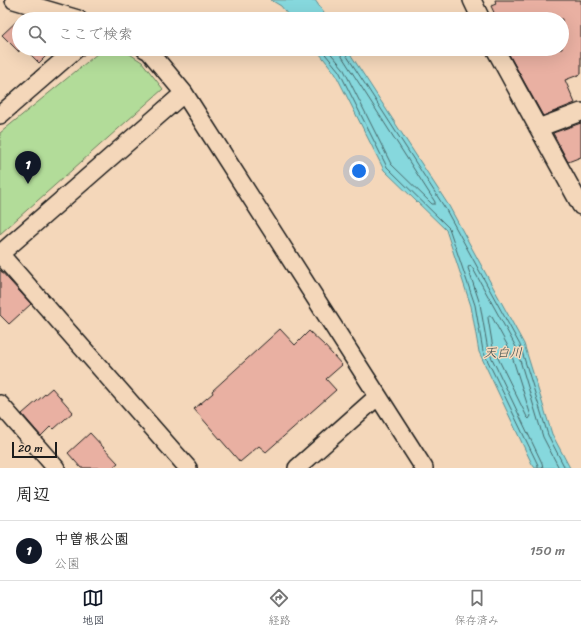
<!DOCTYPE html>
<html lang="ja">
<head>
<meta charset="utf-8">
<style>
  body { margin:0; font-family:Sriracha,"Klee One",sans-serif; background:#f2f2f2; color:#222 }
  .scale { position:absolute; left:12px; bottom:10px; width:45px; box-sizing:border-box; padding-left:4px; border:2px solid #1c1c1c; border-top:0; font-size:11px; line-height:14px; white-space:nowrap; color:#1c1c1c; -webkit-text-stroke:3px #f4d7ba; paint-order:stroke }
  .you { position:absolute; left:359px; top:171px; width:14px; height:14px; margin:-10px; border:3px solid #fff; border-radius:50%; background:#1a73e8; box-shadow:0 0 0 6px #1a73e833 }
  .badge { display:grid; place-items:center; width:26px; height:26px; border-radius:50%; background:#111827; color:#fff; font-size:13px; font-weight:700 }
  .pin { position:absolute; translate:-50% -33px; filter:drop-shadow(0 1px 2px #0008) }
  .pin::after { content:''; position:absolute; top:21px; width:14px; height:12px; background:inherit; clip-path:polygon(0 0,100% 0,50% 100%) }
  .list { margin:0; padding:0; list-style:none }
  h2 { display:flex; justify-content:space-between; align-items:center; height:52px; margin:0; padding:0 16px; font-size:17px }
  h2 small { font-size:13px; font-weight:400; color:#767676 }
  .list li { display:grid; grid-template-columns:26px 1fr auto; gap:12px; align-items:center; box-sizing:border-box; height:60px; padding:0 16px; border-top:1px solid #e0e0e0 }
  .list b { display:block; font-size:15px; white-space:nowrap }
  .list p { margin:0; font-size:13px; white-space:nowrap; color:#767676 }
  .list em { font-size:13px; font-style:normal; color:#767676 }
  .icon { flex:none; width:22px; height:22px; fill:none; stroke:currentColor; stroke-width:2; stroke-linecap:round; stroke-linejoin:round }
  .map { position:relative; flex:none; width:581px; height:468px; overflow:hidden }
  .search { position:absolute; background:#fff; box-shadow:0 4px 16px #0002; left:12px; right:12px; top:12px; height:44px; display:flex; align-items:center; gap:10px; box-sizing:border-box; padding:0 14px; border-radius:22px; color:#767676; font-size:15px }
  .sheet { height:112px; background:#fff }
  nav { display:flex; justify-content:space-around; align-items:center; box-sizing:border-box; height:56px; border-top:1px solid #e0e0e0; background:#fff; font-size:11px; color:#767676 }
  nav a { display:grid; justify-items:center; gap:2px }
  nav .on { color:#111827 }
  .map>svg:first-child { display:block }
</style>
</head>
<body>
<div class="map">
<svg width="581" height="468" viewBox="0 0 581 468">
  <rect width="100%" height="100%" fill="#f4d7ba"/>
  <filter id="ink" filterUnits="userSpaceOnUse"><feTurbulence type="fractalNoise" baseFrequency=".025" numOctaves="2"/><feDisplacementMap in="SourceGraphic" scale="8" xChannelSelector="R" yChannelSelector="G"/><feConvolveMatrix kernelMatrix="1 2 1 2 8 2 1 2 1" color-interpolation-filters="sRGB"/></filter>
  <g filter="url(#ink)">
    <path fill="#b2dc99" stroke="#677c5a" d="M 103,49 L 122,49 L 142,62 L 163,89 L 0,234 L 0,133 Z"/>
    <path fill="#86d8dd" stroke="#5c8d90" d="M 271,0 L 315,0 L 328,19 L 291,19 L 281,6 Z
      M 316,49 L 347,49 L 449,206 L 524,344 L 552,434 L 570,468 L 535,468 L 532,464 L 479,352 L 471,306 L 446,230 L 384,170 L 335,73 Z"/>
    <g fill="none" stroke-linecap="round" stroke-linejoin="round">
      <path stroke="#466769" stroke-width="1" d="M 321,49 L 339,71 L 387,167 L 449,228 L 475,305 L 483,351 L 538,465 L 538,468
        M 327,49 L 343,68 L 391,164 L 432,204 L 435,204 L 435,202 L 341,55 L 339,49
        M 344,49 L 345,53 L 445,208 L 520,345 L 548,435 L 565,468
        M 490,316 L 492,317 L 510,350 L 531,416 L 529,419 L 527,417 L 493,348 L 488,318 Z
        M 543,468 L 542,463 L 488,350 L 480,304 L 468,268 L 469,266 L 472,267 L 516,347 L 543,437 L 559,468"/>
    </g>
    <path fill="#e9b0a2" stroke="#1c1c1c" d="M 495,0 L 581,0 L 581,74 L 565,80 L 575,103 L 543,116 L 506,49 L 562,49 L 562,19 L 497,19 L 491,6 L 496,4 Z
      M 19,19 L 19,52 L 2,35 Z
      M 25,49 L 53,49 L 39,63 Z
      M 581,123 L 581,157 L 568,162 L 553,133 Z
      M 0,270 L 31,304 L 9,324 L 0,315 Z
      M 280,329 L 295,345 L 309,331 L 324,345 L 342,365 L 326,379 L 336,390 L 266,452 L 259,446 L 240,462 L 194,409 L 213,393 L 212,391 Z
      M 52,388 L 73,412 L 54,429 L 51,426 L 41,436 L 22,414 Z
      M 90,433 L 118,463 L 112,468 L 81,468 L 68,453 Z"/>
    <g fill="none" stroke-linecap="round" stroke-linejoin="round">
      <g stroke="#1c1c1c" stroke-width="20">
        <path id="minor" d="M 14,0 L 78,19
          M 472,0 L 481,19
          M 145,49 L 149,51 L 184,93 L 378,396 L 297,468
          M 495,49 L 581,206
          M 184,93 L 0,254 L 188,468
          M 0,115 L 76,49
          M 538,128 L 581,112
          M 378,396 L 424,468
          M 0,404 L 56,468"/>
      </g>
      <use href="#minor" stroke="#f4d7ba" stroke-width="17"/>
    </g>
  </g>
  <g text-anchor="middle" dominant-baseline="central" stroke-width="3" stroke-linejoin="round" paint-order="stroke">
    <g font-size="13" font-style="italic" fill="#364b4c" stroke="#f4d7ba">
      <text x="503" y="352">天白川</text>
    </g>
  </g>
</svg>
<div class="scale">20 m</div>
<div class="you"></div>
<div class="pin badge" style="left:28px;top:184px">1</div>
<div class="search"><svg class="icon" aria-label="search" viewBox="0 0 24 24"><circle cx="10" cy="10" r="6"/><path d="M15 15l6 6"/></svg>ここで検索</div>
</div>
<section class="sheet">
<h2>周辺<small></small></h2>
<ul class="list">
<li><span class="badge">1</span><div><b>中曽根公園</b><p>公園</p></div><em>150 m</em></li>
</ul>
</section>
<nav>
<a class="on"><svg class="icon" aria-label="map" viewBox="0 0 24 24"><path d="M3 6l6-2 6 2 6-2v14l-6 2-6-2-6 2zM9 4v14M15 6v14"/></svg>地図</a>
<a><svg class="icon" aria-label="directions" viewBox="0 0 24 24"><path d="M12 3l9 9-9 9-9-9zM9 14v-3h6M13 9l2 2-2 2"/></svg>経路</a>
<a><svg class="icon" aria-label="saved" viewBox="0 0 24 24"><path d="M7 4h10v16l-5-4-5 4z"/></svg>保存済み</a>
</nav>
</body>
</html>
